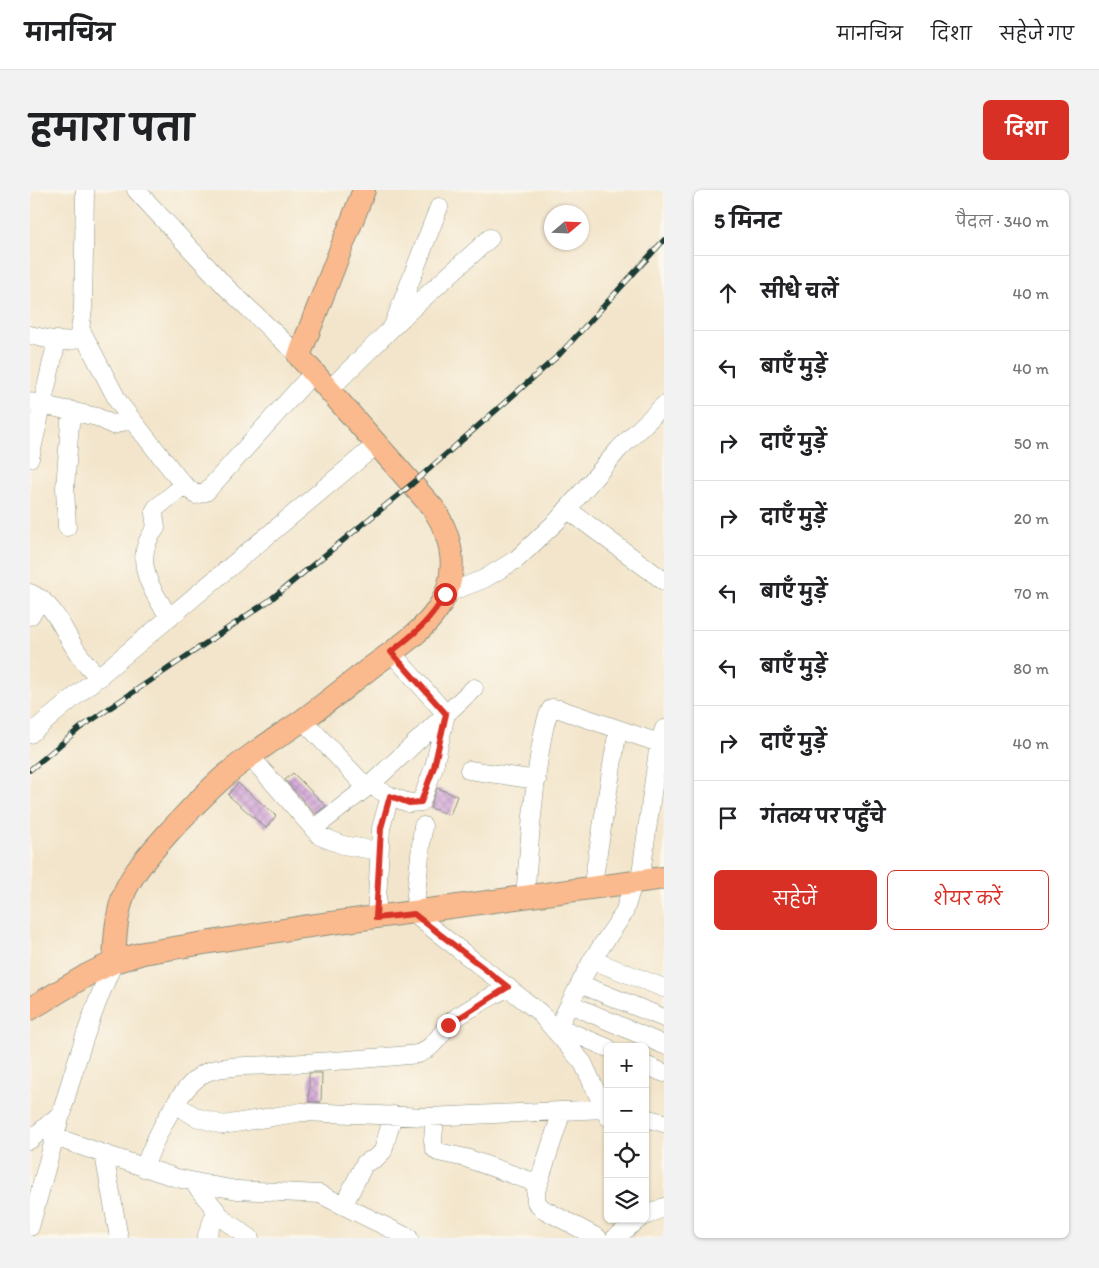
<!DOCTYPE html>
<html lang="hi">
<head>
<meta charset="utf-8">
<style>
  body { margin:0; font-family:Itim,"Playpen Sans Deva",sans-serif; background:#f2f2f2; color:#202124 }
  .controls { position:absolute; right:15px; bottom:15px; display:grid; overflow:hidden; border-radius:8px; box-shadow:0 1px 4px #0004 }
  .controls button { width:45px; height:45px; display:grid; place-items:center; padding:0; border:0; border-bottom:1px solid #e0e0e0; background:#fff; color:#202124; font:25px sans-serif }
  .compass { position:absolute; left:514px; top:15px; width:45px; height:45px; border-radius:50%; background:#fff; box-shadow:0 1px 4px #0004; rotate:71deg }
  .stop { position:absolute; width:15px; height:15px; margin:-11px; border:4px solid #d93025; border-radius:50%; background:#fff }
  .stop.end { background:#d93025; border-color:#fff; box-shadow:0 1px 5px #0008 }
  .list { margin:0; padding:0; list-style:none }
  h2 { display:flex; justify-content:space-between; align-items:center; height:65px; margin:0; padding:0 20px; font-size:21px }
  h2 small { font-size:16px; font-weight:400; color:#757577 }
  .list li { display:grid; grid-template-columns:32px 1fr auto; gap:15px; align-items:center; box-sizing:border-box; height:75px; padding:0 20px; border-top:1px solid #e0e0e0 }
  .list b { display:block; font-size:19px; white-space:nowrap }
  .list em { font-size:16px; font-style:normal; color:#757577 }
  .actions { display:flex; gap:10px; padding:15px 20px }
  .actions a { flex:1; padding:11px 0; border:1px solid #d93025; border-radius:8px; text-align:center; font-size:18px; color:#d93025 }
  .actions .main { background:#d93025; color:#fff }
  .icon { flex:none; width:28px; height:28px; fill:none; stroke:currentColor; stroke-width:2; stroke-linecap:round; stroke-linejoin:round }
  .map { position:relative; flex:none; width:634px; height:1048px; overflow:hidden; border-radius:8px }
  header { display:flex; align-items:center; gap:30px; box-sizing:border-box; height:70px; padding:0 25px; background:#fff; border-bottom:1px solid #e0e0e0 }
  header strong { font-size:24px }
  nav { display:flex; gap:28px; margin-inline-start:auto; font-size:18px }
  .intro { display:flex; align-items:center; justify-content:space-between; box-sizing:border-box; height:120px; padding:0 30px }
  h1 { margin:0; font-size:35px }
  .button { padding:12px 22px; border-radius:8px; background:#d93025; color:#fff; font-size:18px; font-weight:700 }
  main { display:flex; gap:30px; padding:0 30px }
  aside { flex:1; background:#fff; border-radius:8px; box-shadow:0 1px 4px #0004 }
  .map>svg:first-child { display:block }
</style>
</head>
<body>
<header>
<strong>मानचित्र</strong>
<nav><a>मानचित्र</a><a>दिशा</a><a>सहेजे गए</a></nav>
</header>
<div class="intro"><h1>हमारा पता</h1><a class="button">दिशा</a></div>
<main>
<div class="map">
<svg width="634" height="1048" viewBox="0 0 634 1048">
  <defs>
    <pattern id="building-cross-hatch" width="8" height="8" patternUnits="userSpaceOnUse" patternTransform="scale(1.25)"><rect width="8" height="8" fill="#cd9bd6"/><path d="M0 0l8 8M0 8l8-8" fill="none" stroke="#a680ae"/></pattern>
  </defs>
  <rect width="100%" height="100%" fill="#fbf7ec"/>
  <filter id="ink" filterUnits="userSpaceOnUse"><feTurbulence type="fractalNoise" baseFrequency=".02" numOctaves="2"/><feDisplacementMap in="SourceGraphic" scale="10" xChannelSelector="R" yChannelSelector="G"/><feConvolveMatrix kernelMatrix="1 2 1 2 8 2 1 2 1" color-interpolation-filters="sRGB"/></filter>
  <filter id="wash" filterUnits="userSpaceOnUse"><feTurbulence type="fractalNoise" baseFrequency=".0096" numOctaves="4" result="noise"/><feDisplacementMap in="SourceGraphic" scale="20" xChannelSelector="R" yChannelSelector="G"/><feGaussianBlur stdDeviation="1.12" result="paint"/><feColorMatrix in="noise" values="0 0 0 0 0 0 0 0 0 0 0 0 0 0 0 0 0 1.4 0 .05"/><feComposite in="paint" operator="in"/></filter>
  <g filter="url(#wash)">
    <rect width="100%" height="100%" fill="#f3e5cb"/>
    <g id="blocks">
      <path fill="url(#building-cross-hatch)" d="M 263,583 L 296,616 L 285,624 L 255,590 Z
        M 208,593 L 246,626 L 236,638 L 198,605 Z
        M 407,598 L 427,606 L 420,625 L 400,618 Z
        M 279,883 L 292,883 L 291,912 L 279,912 Z"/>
    </g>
  </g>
  <g filter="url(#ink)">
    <use href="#blocks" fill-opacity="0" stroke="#899180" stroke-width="1"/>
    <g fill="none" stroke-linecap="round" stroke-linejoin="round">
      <g stroke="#899180" stroke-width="19">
        <path id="minor" d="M 106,0 L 196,97 L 269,166
          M 364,133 L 409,17
          M 51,140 L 89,213 L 151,292 L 166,305 L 176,302 L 283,183
          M 0,145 C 14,148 37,156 49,147 L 53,119 L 55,0
          M 299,200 L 376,124 L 460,48
          M 0,212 L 67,227 L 83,235 L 101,229
          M 0,268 L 27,150
          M 537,319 L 634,391
          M 37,337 L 35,298 L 41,220
          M 0,403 C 25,414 32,439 46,460 C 52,470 61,479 69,488
          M 415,404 L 454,389 L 487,369 L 528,330 L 589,259 L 634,215
          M 0,426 L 12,409
          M 140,428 C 122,401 100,369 126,338 L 124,323 L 126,318 L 154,295
          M 273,530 L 337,598
          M 0,544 L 346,255
          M 220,566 L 290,646 L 313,655 L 349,661
          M 439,580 L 507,590
          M 360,606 L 379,613 L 391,612 L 404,577 L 416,524 L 361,462
          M 393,636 L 384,724 L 509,822 L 553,873 L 578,927
          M 283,639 L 340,595
          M 610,691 L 629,553 L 634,539
          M 562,699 L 588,539
          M 495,708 C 497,682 508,528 522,518 L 529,519 L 629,553
          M 346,727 L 351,638 L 360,606 L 340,595 L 444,498
          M 562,770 L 634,798
          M 550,794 L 634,828
          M 540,814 L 634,855
          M 526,836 L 578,858
          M 528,837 L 562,770 L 594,723 L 603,693
          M 615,875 L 634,883
          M 145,914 L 166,927 L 193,935 L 272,922 L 398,927 L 575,919
          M 532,921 L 506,1001 L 506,1012 L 513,1019 L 568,1048
          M 405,927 L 403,950 L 404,958 L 408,962 L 436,968 L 509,994
          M 615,928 L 634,933
          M 25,947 L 74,964 L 89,1048
          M 0,950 L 33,922
          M 74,964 L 147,988 L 179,995 L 207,1000 L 290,1004 L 379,1048
          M 114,978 C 124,951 148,897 175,883 C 190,875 224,876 243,875 C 291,872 340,869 388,864 C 407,857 412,838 427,827 C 443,816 461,807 478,797
          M 163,992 L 194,1030 L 220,1048
          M 314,1014 L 335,973 L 346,968 L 353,961 L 363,925
          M 615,1026 L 634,1017
          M 0,1037 C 25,949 46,856 84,772
          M 176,1048 L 186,1021
          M 585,1048 L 609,1029"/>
      </g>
      <g stroke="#899180" stroke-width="24">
        <path id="major" d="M 84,772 C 85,748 86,724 95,701 C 105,679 124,659 140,641 C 158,622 176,602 196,585 C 220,564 247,548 273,530 C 295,514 317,496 339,479 C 361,462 391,444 407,420 C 430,387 424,349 403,318 L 269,166 L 334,0
          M 0,819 L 57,785 L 84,772 L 113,763 L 272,737 L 634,688"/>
      </g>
      <use href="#minor" stroke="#fff" stroke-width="18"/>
      <use href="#major" stroke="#fbba8d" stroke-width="22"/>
      <g stroke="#1f3d34" stroke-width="5.5">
        <path id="rail" d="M 0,580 L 50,538 L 240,410 L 382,294 L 529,165 L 634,50"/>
      </g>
      <use href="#rail" stroke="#fbf7ec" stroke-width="4" stroke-dasharray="11" stroke-linecap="butt"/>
    </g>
  </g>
  <g fill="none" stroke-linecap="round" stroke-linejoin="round" filter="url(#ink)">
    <path stroke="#d93025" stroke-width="6" d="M 415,404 C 403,429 383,445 361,462 L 416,524 L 404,577 L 391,612 L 379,613 L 360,606 L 351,638 L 346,728 L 384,724 L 478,797 L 418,835"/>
  </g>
</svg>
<div class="controls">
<button>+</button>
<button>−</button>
<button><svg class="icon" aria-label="locate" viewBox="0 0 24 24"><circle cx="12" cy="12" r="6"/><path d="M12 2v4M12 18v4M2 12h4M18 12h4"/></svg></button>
<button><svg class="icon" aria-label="layers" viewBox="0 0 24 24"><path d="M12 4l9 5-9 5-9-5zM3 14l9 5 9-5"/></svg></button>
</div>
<svg class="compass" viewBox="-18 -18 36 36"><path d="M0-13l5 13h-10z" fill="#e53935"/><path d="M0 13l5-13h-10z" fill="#757577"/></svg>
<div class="stop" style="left:415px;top:404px"></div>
<div class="stop end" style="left:418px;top:835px"></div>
</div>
<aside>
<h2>5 मिनट<small>पैदल · 340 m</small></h2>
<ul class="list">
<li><svg class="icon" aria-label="ahead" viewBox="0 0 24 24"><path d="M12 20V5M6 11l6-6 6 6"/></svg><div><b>सीधे चलें</b></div><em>40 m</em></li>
<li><svg class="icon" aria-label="left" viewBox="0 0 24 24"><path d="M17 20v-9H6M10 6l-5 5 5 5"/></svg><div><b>बाएँ मुड़ें</b></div><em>40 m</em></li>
<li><svg class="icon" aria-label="right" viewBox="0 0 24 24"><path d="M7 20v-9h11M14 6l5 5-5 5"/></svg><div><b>दाएँ मुड़ें</b></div><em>50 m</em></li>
<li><svg class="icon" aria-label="right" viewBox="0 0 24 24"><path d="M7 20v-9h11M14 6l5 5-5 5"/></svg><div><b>दाएँ मुड़ें</b></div><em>20 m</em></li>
<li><svg class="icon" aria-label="left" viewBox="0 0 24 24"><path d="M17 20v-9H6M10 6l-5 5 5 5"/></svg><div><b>बाएँ मुड़ें</b></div><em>70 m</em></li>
<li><svg class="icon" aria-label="left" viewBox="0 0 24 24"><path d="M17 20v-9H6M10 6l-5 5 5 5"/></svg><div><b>बाएँ मुड़ें</b></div><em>80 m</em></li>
<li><svg class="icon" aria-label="right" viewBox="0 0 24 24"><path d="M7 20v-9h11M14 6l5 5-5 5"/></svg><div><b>दाएँ मुड़ें</b></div><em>40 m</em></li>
<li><svg class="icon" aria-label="arrive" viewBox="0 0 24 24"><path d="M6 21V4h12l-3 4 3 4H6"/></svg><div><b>गंतव्य पर पहुँचे</b></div></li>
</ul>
<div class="actions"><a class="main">सहेजें</a><a>शेयर करें</a></div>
</aside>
</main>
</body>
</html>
